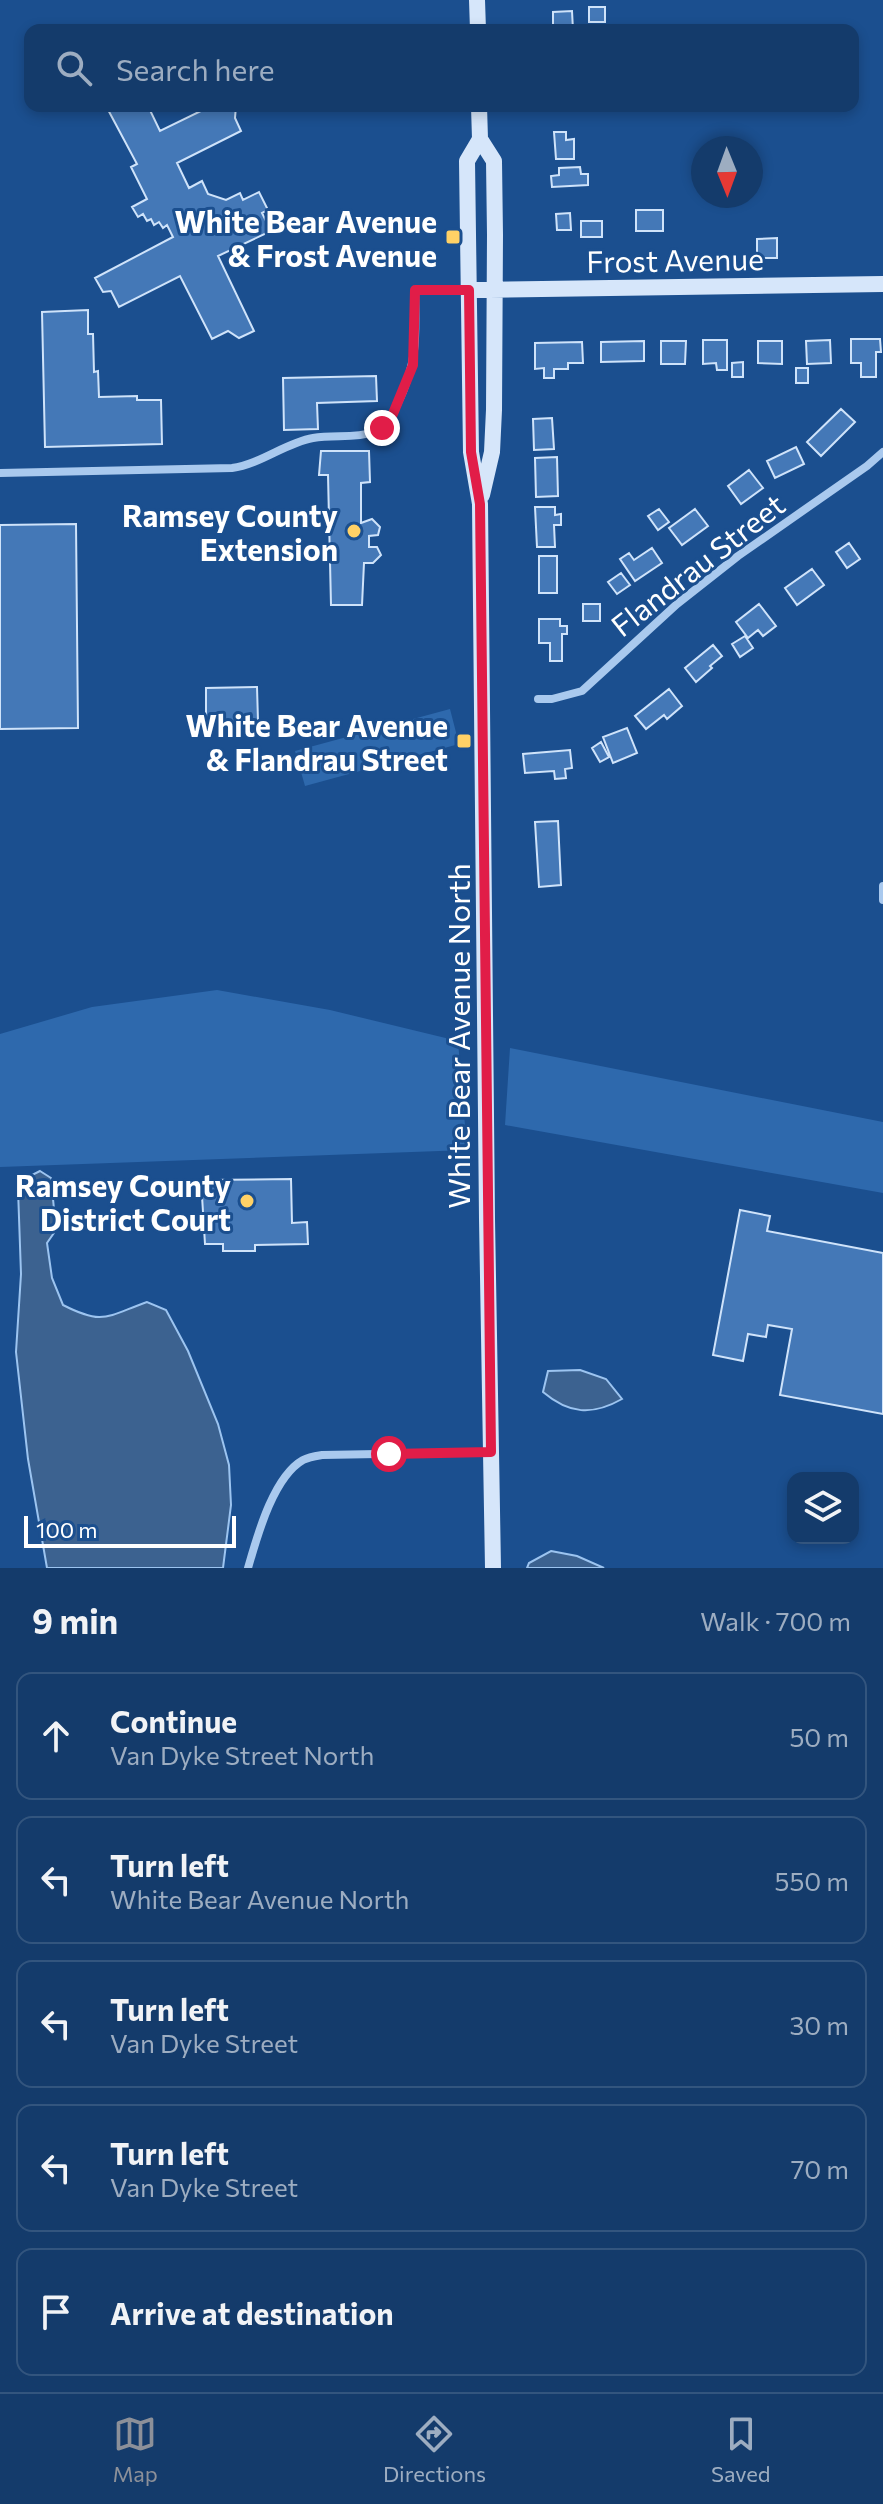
<!DOCTYPE html>
<html lang="en">
<head>
<meta charset="utf-8">
<style>
  body { margin:0; font-family:Commissioner,sans-serif; background:#1d4271; color:#f1f3f6 }
  .controls { position:absolute; right:24px; bottom:24px; display:grid; overflow:hidden; border-radius:16px; box-shadow:0 4px 12px #0003 }
  .controls button { width:72px; height:72px; display:grid; place-items:center; padding:0; border:0; border-bottom:2px solid #33557e; background:#143b6b; color:#f1f3f6; font:40px sans-serif }
  .compass { position:absolute; left:691px; top:136px; width:72px; height:72px; border-radius:50%; background:#143b6b; box-shadow:0 4px 12px #0003; rotate:179deg }
  .scale { position:absolute; left:24px; bottom:20px; width:212px; box-sizing:border-box; padding-left:8px; border:4px solid #fff; border-top:0; font-size:22px; line-height:28px; white-space:nowrap; color:#fff; -webkit-text-stroke:6px #1b4f8f; paint-order:stroke }
  .stop { position:absolute; width:24px; height:24px; margin:-18px; border:6px solid #e11d48; border-radius:50%; background:#fff }
  .stop.end { background:#e11d48; border-color:#fff; box-shadow:0 2px 8px #0008 }
  .list { margin:0; padding:0; list-style:none }
  h2 { display:flex; justify-content:space-between; align-items:center; height:104px; margin:0; padding:0 32px; font-size:34px }
  h2 small { font-size:26px; font-weight:400; color:#9dadc1 }
  .list li { display:grid; grid-template-columns:52px 1fr auto; gap:24px; align-items:center; box-sizing:border-box; height:128px; margin:0 16px 16px; padding:0 16px; border:2px solid #33557e; border-radius:16px }
  .list b { display:block; font-size:30px; white-space:nowrap }
  .list p { margin:0; font-size:26px; white-space:nowrap; color:#9dadc1 }
  .list em { font-size:26px; font-style:normal; color:#9dadc1 }
  .icon { flex:none; width:44px; height:44px; fill:none; stroke:currentColor; stroke-width:2; stroke-linecap:round; stroke-linejoin:round }
  .map { position:relative; flex:none; width:883px; height:1568px; overflow:hidden }
  .search { position:absolute; background:#143b6b; box-shadow:0 4px 12px #0003; left:24px; right:24px; top:24px; height:88px; display:flex; align-items:center; gap:20px; box-sizing:border-box; padding:0 28px; border-radius:16px; color:#9dadc1; font-size:30px }
  .sheet { height:824px; background:#143b6b }
  nav { display:flex; justify-content:space-around; align-items:center; box-sizing:border-box; height:112px; border-top:2px solid #33557e; background:#143b6b; font-size:22px; color:#9dadc1 }
  nav a { display:grid; justify-items:center; gap:4px }
  nav .on { color:#8c9099 }
  .map>svg:first-child { display:block }
</style>
</head>
<body>
<div class="map">
<svg width="883" height="1568" viewBox="0 0 883 1568">
  <rect width="100%" height="100%" fill="#1b4f8f"/>
  <path fill="#2e69ad" d="M 450,709 L 459,744 L 305,786 L 295,751 Z
    M 217,990 L 330,1010 L 458,1041 L 467,1150 L 0,1167 L 0,1034 L 92,1007 Z
    M 510,1048 L 883,1122 L 883,1193 L 505,1125 Z"/>
  <path fill="#3c6290" stroke="#9cc4f0" stroke-width="2" d="M 40,1171 L 51,1178 L 56,1230 L 47,1243 L 52,1278 L 63,1305 C 104,1326 107,1316 147,1302 L 166,1310 L 188,1351 L 218,1424 L 229,1465 L 231,1505 L 223,1568 L 47,1568 L 28,1459 L 16,1352 L 21,1274 L 18,1189 L 28,1177 Z
    M 580,1370 L 606,1379 L 622,1399 C 592,1416 569,1414 543,1392 L 548,1371 Z
    M 551,1551 L 577,1556 L 604,1568 L 527,1568 L 529,1563 Z"/>
  <path fill="#4478b7" stroke="#cfe3fa" stroke-width="2" d="M 589,7 L 605,7 L 605,22 L 589,22 Z
    M 572,11 L 573,30 L 553,30 L 553,12 Z
    M 106,106 L 148,106 L 160,131 L 211,106 L 236,106 L 235,118 L 241,131 L 177,163 L 189,188 L 202,181 L 208,194 L 226,200 L 240,193 L 243,200 L 259,192 L 268,210 L 262,213 L 271,231 L 218,256 L 254,331 L 239,338 L 228,331 L 212,339 L 180,276 L 119,307 L 111,291 L 103,292 L 95,278 L 173,237 L 167,225 L 163,228 L 159,222 L 154,225 L 151,219 L 147,221 L 143,214 L 138,217 L 132,207 L 147,199 L 131,167 L 137,164 Z
    M 554,132 L 566,132 L 566,140 L 574,139 L 574,159 L 556,159 Z
    M 580,167 L 581,174 L 588,174 L 588,185 L 552,187 L 551,176 L 559,175 L 559,168 Z
    M 636,210 L 663,210 L 663,231 L 636,231 Z
    M 570,213 L 571,230 L 557,230 L 556,214 Z
    M 581,221 L 602,221 L 602,237 L 581,237 Z
    M 777,238 L 777,258 L 757,258 L 757,239 Z
    M 88,310 L 88,334 L 93,334 L 94,372 L 98,371 L 99,397 L 137,396 L 137,400 L 161,400 L 162,444 L 45,447 L 42,312 Z
    M 851,339 L 880,339 L 881,352 L 876,352 L 876,377 L 861,377 L 861,363 L 851,363 Z
    M 703,340 L 727,340 L 727,370 L 717,370 L 716,363 L 703,364 Z
    M 830,340 L 831,363 L 807,364 L 806,341 Z
    M 644,341 L 644,361 L 601,362 L 601,342 Z
    M 661,341 L 686,341 L 685,364 L 661,364 Z
    M 758,341 L 782,341 L 782,364 L 758,363 Z
    M 582,342 L 583,363 L 568,363 L 568,369 L 554,369 L 554,378 L 544,378 L 544,368 L 535,369 L 535,343 Z
    M 743,362 L 743,377 L 732,377 L 732,363 Z
    M 796,368 L 808,368 L 808,383 L 796,383 Z
    M 376,376 L 377,401 L 317,403 L 318,429 L 284,430 L 283,378 Z
    M 841,409 L 855,422 L 821,456 L 807,442 Z
    M 552,418 L 554,449 L 534,450 L 533,419 Z
    M 796,447 L 804,464 L 775,478 L 767,461 Z
    M 321,451 L 369,451 L 370,482 L 361,483 L 361,523 L 372,519 L 380,527 L 378,535 L 369,536 L 369,547 L 377,547 L 381,555 L 373,563 L 364,563 L 362,605 L 331,605 L 328,475 L 319,475 Z
    M 557,457 L 558,496 L 536,497 L 535,458 Z
    M 749,470 L 763,488 L 741,504 L 728,486 Z
    M 535,507 L 555,507 L 555,515 L 561,514 L 561,525 L 554,525 L 555,547 L 537,547 Z
    M 659,509 L 669,522 L 658,530 L 648,516 Z
    M 695,509 L 708,526 L 682,545 L 669,528 Z
    M 76,524 L 78,728 L 0,729 L 0,525 Z
    M 849,543 L 860,559 L 847,568 L 836,552 Z
    M 652,548 L 662,563 L 635,581 L 620,559 L 629,553 L 634,560 Z
    M 539,556 L 557,556 L 557,593 L 539,593 Z
    M 812,569 L 824,585 L 797,605 L 785,588 Z
    M 621,573 L 630,585 L 617,594 L 608,582 Z
    M 583,604 L 600,604 L 600,621 L 583,621 Z
    M 759,604 L 776,626 L 763,636 L 758,630 L 748,638 L 736,622 Z
    M 539,619 L 560,619 L 560,626 L 567,626 L 567,634 L 562,634 L 562,661 L 550,661 L 550,643 L 539,643 Z
    M 745,636 L 753,648 L 740,657 L 732,644 Z
    M 713,645 L 722,656 L 710,666 L 712,668 L 696,682 L 685,668 Z
    M 257,687 L 258,721 L 206,722 L 206,688 Z
    M 669,689 L 682,706 L 667,719 L 664,715 L 646,729 L 635,716 Z
    M 627,728 L 637,753 L 613,763 L 603,737 Z
    M 601,742 L 609,757 L 600,762 L 592,748 Z
    M 570,750 L 572,768 L 565,769 L 566,778 L 555,779 L 554,771 L 525,773 L 523,754 Z
    M 558,821 L 561,885 L 539,887 L 535,822 Z
    M 291,1179 L 292,1223 L 307,1222 L 308,1244 L 255,1245 L 255,1251 L 223,1251 L 223,1244 L 205,1244 L 201,1180 Z
    M 740,1210 L 770,1216 L 767,1231 L 883,1253 L 883,1414 L 780,1395 L 792,1329 L 768,1325 L 766,1337 L 748,1334 L 743,1361 L 713,1355 Z"/>
  <g fill="none" stroke-linecap="round" stroke-linejoin="round">
    <path stroke="#a9c9ee" stroke-width="8" d="M 0,473 L 232,468 C 261,464 285,443 313,438 C 334,434 354,439 374,432 C 388,427 392,417 397,405 C 418,362 416,337 415,290 L 469,290
      M 538,699 L 552,699 L 582,691 L 677,604 L 738,556 L 867,466 L 883,452
      M 883,886 L 883,900
      M 248,1568 C 257,1537 273,1477 303,1460 C 309,1457 316,1456 322,1455 L 491,1452"/>
    <path stroke="#d6e6fa" stroke-width="16" d="M 477,0 L 478,30
      M 479,106 L 480,139 L 494,161 L 495,235 L 494,410 L 492,452 L 482,495
      M 480,139 L 467,161 L 471,452 L 480,504 L 487,1219 L 493,1568
      M 469,290 L 883,284"/>
  </g>
  <g fill="none" stroke-linecap="round" stroke-linejoin="round">
    <path stroke="#e11d48" stroke-width="10" d="M 382,428 L 390,421 L 413,365 L 415,290 L 469,290 L 471,452 L 480,504 L 491,1452 L 389,1454"/>
  </g>
  <g fill="#ffd166" stroke="#1b4f8f" stroke-width="3">
    <rect x="445" y="229" width="16" height="16" rx="4"/>
    <circle cx="354" cy="531" r="8"/>
    <rect x="456" y="733" width="16" height="16" rx="4"/>
    <circle cx="247" cy="1201" r="8"/>
  </g>
  <g text-anchor="middle" dominant-baseline="central" stroke-width="6" stroke-linejoin="round" paint-order="stroke">
    <g font-size="30" font-weight="bold" fill="#fff" stroke="#1b4f8f" text-anchor="end">
      <text x="437" y="220">White Bear Avenue<tspan x="437" dy="34">&amp; Frost Avenue</tspan></text>
      <text x="338" y="514">Ramsey County<tspan x="338" dy="34">Extension</tspan></text>
      <text x="448" y="724">White Bear Avenue<tspan x="448" dy="34">&amp; Flandrau Street</tspan></text>
      <text x="231" y="1184">Ramsey County<tspan x="231" dy="34">District Court</tspan></text>
    </g>
    <g font-size="30" fill="#fff" stroke="#1b4f8f">
      <text transform="translate(675 259) rotate(-1)">Frost Avenue</text>
      <text transform="translate(697 564) rotate(-38)">Flandrau Street</text>
      <text transform="translate(457 1036) rotate(-90)">White Bear Avenue North</text>
    </g>
  </g>
</svg>
<div class="controls">
<button><svg class="icon" aria-label="layers" viewBox="0 0 24 24"><path d="M12 4l9 5-9 5-9-5zM3 14l9 5 9-5"/></svg></button>
</div>
<svg class="compass" viewBox="-18 -18 36 36"><path d="M0-13l5 13h-10z" fill="#e53935"/><path d="M0 13l5-13h-10z" fill="#9dadc1"/></svg>
<div class="scale">100 m</div>
<div class="stop" style="left:389px;top:1454px"></div>
<div class="stop end" style="left:382px;top:428px"></div>
<div class="search"><svg class="icon" aria-label="search" viewBox="0 0 24 24"><circle cx="10" cy="10" r="6"/><path d="M15 15l6 6"/></svg>Search here</div>
</div>
<section class="sheet">
<h2>9 min<small>Walk · 700 m</small></h2>
<ul class="list">
<li><svg class="icon" aria-label="ahead" viewBox="0 0 24 24"><path d="M12 20V5M6 11l6-6 6 6"/></svg><div><b>Continue</b><p>Van Dyke Street North</p></div><em>50 m</em></li>
<li><svg class="icon" aria-label="left" viewBox="0 0 24 24"><path d="M17 20v-9H6M10 6l-5 5 5 5"/></svg><div><b>Turn left</b><p>White Bear Avenue North</p></div><em>550 m</em></li>
<li><svg class="icon" aria-label="left" viewBox="0 0 24 24"><path d="M17 20v-9H6M10 6l-5 5 5 5"/></svg><div><b>Turn left</b><p>Van Dyke Street</p></div><em>30 m</em></li>
<li><svg class="icon" aria-label="left" viewBox="0 0 24 24"><path d="M17 20v-9H6M10 6l-5 5 5 5"/></svg><div><b>Turn left</b><p>Van Dyke Street</p></div><em>70 m</em></li>
<li><svg class="icon" aria-label="arrive" viewBox="0 0 24 24"><path d="M6 21V4h12l-3 4 3 4H6"/></svg><div><b>Arrive at destination</b></div></li>
</ul>
</section>
<nav>
<a class="on"><svg class="icon" aria-label="map" viewBox="0 0 24 24"><path d="M3 6l6-2 6 2 6-2v14l-6 2-6-2-6 2zM9 4v14M15 6v14"/></svg>Map</a>
<a><svg class="icon" aria-label="directions" viewBox="0 0 24 24"><path d="M12 3l9 9-9 9-9-9zM9 14v-3h6M13 9l2 2-2 2"/></svg>Directions</a>
<a><svg class="icon" aria-label="saved" viewBox="0 0 24 24"><path d="M7 4h10v16l-5-4-5 4z"/></svg>Saved</a>
</nav>
</body>
</html>
